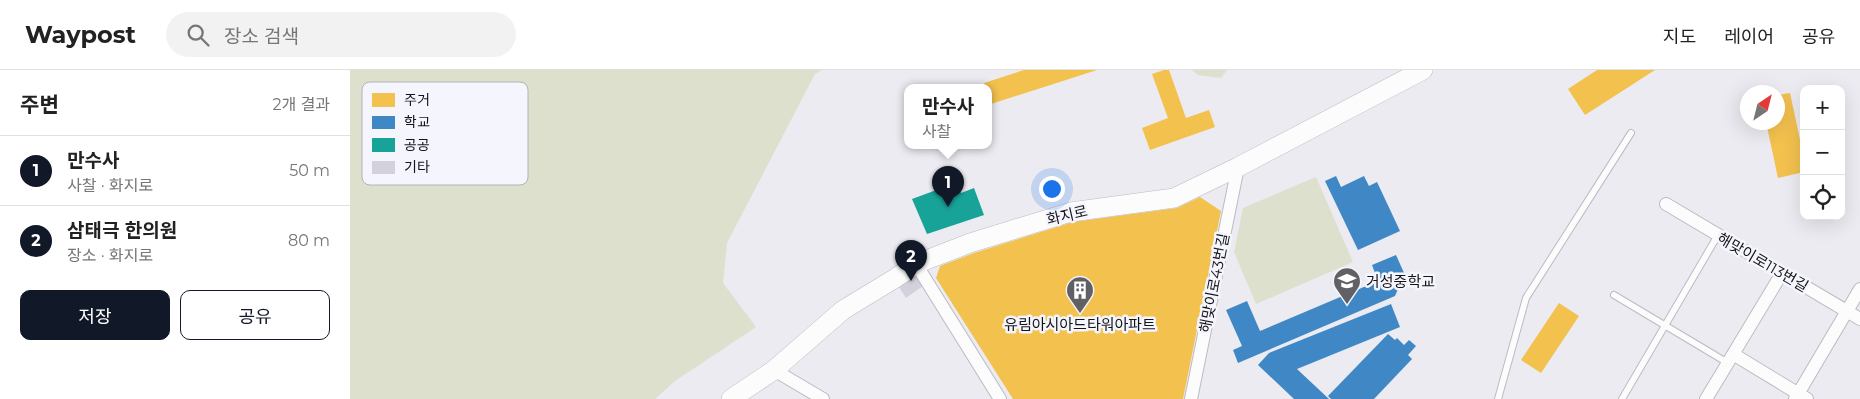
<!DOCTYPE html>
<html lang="ko">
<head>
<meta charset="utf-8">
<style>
  body { margin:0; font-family:Montserrat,"Noto Sans KR",sans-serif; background:#f2f2f2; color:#222 }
  .controls { position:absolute; right:15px; top:15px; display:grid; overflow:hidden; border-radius:10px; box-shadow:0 5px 20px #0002 }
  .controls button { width:45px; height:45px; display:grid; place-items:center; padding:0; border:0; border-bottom:1px solid #e0e0e0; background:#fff; color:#222; font:25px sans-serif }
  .compass { position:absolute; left:1390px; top:15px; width:45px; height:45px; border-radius:50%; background:#fff; box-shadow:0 5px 20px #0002; rotate:35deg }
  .you { position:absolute; left:701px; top:118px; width:18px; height:18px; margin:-12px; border:4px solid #fff; border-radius:50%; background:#1a73e8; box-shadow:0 0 0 8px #1a73e833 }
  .badge { display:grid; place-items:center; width:32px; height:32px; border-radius:50%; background:#111827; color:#fff; font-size:16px; font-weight:700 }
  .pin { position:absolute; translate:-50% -41px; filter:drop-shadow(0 1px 2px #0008) }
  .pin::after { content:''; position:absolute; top:26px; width:18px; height:15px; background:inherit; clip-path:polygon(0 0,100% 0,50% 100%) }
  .popup { position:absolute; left:554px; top:14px; width:88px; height:65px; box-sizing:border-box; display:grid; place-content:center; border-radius:10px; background:#fff; filter:drop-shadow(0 1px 4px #0005); font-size:16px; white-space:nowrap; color:#767676 }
  .popup b { font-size:19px; color:#222 }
  .popup::after { content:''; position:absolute; left:50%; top:100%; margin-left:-10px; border:10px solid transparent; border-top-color:#fff }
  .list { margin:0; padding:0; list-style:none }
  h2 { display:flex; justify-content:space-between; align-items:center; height:65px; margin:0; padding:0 20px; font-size:21px }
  h2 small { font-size:16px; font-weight:400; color:#767676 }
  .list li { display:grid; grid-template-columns:32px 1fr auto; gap:15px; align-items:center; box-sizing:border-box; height:70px; padding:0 20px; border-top:1px solid #e0e0e0 }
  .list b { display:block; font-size:19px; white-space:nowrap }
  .list p { margin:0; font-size:16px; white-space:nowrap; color:#767676 }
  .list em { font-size:16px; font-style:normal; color:#767676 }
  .actions { display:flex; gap:10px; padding:15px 20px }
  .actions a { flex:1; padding:11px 0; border:1px solid #111827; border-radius:10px; text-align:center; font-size:18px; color:#111827 }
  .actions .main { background:#111827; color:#fff }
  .icon { flex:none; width:28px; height:28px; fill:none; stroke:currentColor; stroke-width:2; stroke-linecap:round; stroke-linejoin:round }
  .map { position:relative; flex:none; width:1510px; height:329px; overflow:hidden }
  header { display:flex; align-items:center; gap:30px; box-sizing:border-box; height:70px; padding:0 25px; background:#fff; border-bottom:1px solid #e0e0e0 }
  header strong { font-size:24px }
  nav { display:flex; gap:28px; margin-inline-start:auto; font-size:18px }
  .search { width:350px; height:45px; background:#f2f2f2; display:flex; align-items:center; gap:12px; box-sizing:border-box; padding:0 18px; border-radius:28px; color:#767676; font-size:19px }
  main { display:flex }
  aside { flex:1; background:#fff }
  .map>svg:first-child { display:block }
</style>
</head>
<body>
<header>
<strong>Waypost</strong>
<div class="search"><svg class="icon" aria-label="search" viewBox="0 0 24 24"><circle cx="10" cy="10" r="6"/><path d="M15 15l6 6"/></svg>장소 검색</div>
<nav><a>지도</a><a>레이어</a><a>공유</a></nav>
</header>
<main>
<aside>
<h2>주변<small>2개 결과</small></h2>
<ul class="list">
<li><span class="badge">1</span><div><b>만수사</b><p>사찰 · 화지로</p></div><em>50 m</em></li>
<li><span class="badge">2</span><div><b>삼태극 한의원</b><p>장소 · 화지로</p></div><em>80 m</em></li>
</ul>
<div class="actions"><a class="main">저장</a><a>공유</a></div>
</aside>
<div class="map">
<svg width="1510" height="329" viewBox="0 0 1510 329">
  <rect width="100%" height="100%" fill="#ebebf1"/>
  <path fill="#dde0cd" d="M 0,0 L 472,0 L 465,4 L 377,173 L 373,213 L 406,257 L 325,311 L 305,329 L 0,329 Z
    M 842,0 L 877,0 L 871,8 L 848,5 Z
    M 966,107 L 1003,192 L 906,234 L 884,182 L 893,138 Z"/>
  <path fill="#f2c14e" d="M 674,0 L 747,0 L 641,34 L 638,25 L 638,18 L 636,18 L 634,13 Z
    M 814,0 L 819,0 L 836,48 L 859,40 L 865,57 L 800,80 L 792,58 L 818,48 L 802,4 Z
    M 1247,0 L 1305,0 L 1235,45 L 1218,19 Z
    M 1440,23 L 1452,79 L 1454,79 L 1454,102 L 1428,108 L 1416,52 L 1428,52 L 1428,25 Z
    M 850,127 L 871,141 L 833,329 L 663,329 L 586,208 L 590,196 L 624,183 L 723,152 L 827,138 Z
    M 1209,233 L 1229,246 L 1191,303 L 1171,290 Z"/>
  <path fill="#3f88c5" d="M 986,106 L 991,117 L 1014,106 L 1019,116 L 1027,112 L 1050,161 L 1008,180 L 975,111 Z
    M 1046,185 L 1055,205 L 1051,207 L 1055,216 L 1048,219 L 1045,226 L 888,293 L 883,280 L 892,276 L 876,240 L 897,231 L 910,261 L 1028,211 L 1022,195 Z
    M 1041,234 L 1050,257 L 947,299 L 979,329 L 944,329 L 908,295 L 919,283 Z
    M 1038,264 L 1045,270 L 1047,268 L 1054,275 L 1059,270 L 1066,276 L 1058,285 L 1062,289 L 1024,329 L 981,329 L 978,326 Z"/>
  <path fill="#17a398" d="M 608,112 L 611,123 L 624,118 L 634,145 L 577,164 L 562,129 Z"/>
  <path fill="#d3d1dc" d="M 566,194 L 577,213 L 556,228 L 544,209 Z"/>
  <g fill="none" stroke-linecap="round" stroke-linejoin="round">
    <g stroke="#bbbbc0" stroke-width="8">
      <path id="lane" d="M 1264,225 L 1378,293
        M 1148,329 L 1176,228 L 1281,63
        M 1272,329 L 1368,165"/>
    </g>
    <g stroke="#bbbbc0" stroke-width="14">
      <path id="street" d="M 1316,134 L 1510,249
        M 566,194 L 650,329
        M 1383,284 L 1457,329
        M 424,300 L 473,329
        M 841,329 L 888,97
        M 1356,329 L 1432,203
        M 1445,329 L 1510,219"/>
    </g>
    <g stroke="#bbbbc0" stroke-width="20">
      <path id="secondary" d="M 381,329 L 424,300 L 493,240 L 544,209 L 566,194 L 620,173 L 721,142 L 824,128 L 888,97 L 1073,0"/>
    </g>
    <use href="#lane" stroke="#fcfcfd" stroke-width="6"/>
    <use href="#street" stroke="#fcfcfd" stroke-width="12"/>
    <use href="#secondary" stroke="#fcfcfd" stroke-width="19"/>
  </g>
  <defs>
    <g id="school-pin" transform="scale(1.4375)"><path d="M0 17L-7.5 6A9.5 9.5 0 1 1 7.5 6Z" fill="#606065" stroke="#f5f5fd"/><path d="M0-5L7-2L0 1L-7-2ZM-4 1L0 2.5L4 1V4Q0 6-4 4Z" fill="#fff"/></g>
    <g id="building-pin" transform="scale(1.4375)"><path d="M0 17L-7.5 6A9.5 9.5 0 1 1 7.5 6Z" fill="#606065" stroke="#f5f5fd"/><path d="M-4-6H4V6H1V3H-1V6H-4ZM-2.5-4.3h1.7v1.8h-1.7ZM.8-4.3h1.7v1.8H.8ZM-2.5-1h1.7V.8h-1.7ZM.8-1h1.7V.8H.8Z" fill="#fff"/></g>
  </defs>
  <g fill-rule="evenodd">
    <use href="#school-pin" x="997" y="211"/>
    <use href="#building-pin" x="730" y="220"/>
  </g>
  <g text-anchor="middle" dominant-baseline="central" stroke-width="5" stroke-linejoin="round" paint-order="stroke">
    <g font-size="15" fill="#151519" stroke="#f5f5fd">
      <text transform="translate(717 145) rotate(-13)">화지로</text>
      <text transform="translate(1413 192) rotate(30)">해맞이로113번길</text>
      <text transform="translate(864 213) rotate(-79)">해맞이로43번길</text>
    </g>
    <g font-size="15" fill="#151519" stroke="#f5f5fd" text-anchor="start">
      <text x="1016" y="211">거성중학교</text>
      <text x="730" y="254" text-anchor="middle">유림아시아드타워아파트</text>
    </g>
  </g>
  <rect x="12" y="12" width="166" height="103" rx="8" fill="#f5f5fd" stroke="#b2b2b9" stroke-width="1"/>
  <rect x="22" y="23" width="23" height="14" fill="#f2c14e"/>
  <rect x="22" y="46" width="23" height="13" fill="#3f88c5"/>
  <rect x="22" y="68" width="23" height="14" fill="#17a398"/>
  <rect x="22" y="91" width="23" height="13" fill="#d3d1dc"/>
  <g font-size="14" fill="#151519">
    <text x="54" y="35">주거</text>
    <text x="54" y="57">학교</text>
    <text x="54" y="80">공공</text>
    <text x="54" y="102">기타</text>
  </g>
</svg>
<div class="controls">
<button>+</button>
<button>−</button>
<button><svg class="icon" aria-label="locate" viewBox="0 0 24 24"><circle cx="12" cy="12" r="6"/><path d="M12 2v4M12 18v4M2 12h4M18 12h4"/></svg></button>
</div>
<svg class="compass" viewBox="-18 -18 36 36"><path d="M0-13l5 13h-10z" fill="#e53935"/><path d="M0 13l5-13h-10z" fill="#767676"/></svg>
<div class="you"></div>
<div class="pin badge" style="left:598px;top:137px">1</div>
<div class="popup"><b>만수사</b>사찰</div>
<div class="pin badge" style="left:561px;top:211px">2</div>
</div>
</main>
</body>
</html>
